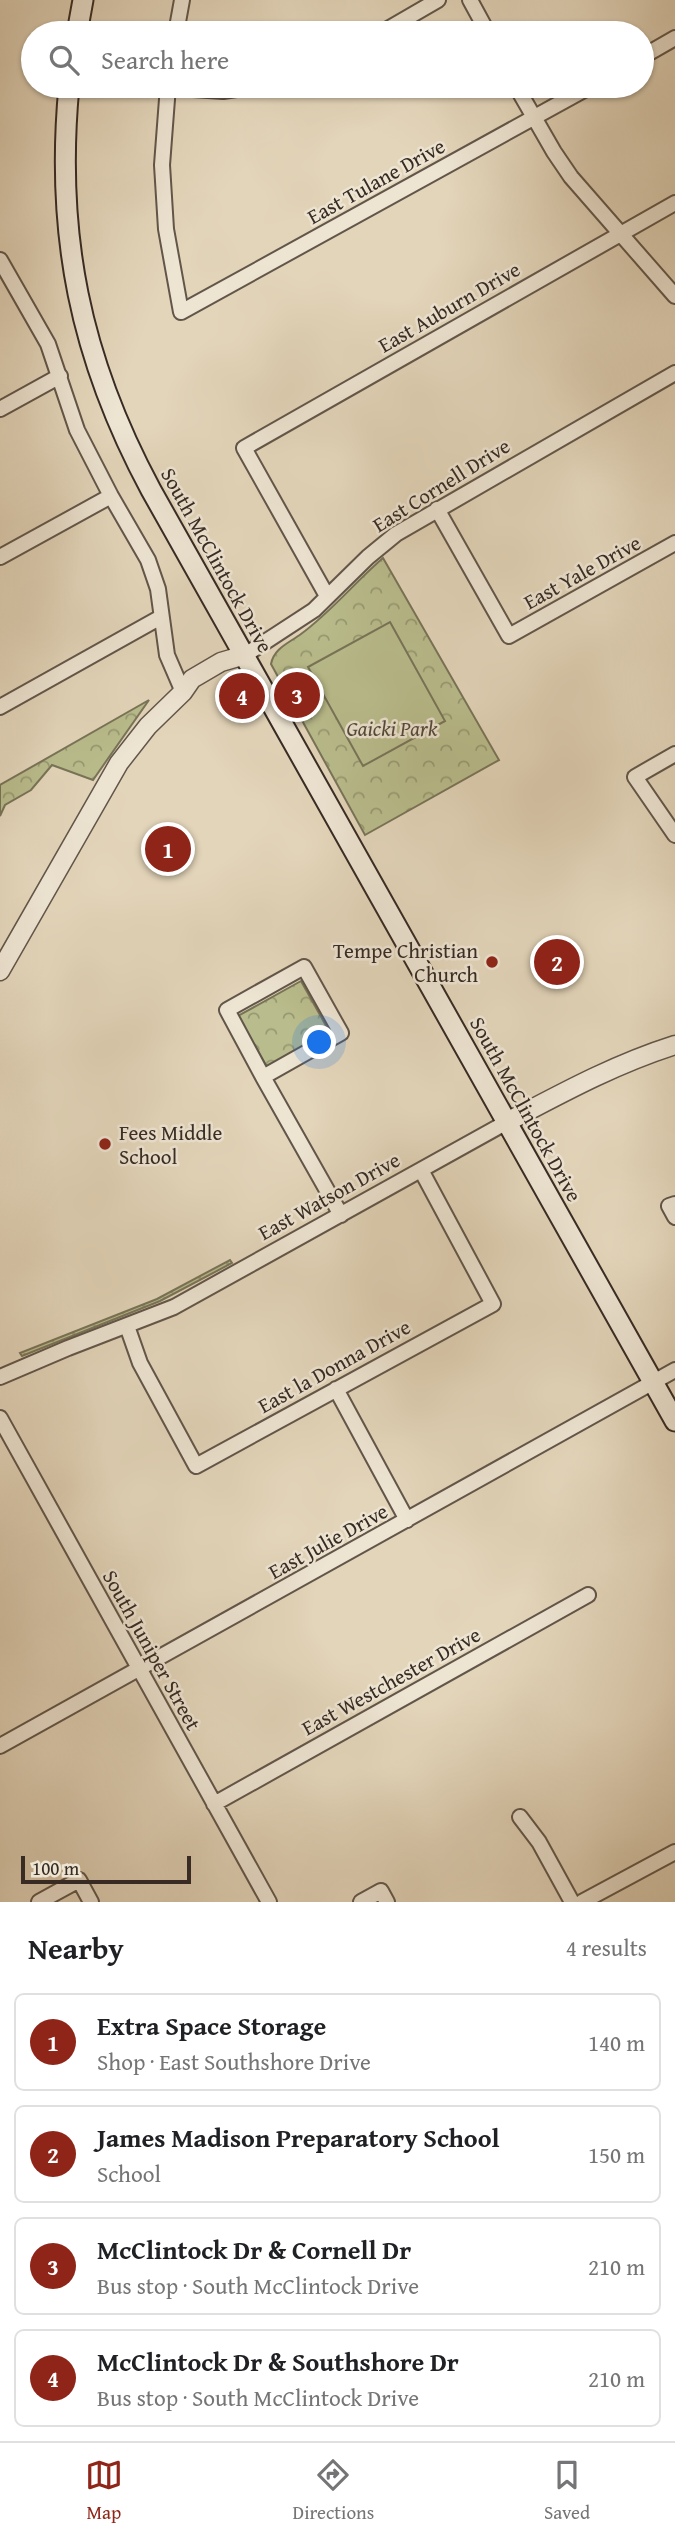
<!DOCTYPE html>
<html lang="en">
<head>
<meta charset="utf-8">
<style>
  body { margin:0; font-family:"Gentium Book Plus",serif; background:#f6f6f6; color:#202124 }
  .scale { position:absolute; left:21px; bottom:18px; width:170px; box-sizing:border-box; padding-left:7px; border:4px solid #372b24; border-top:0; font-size:19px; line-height:24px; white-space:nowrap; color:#372b24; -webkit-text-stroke:5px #ede4d2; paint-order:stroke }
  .you { position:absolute; left:320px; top:1043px; width:24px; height:24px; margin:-18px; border:5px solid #fff; border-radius:50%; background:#1a73e8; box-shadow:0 0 0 10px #1a73e833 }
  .badge { display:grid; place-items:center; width:46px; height:46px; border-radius:50%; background:#8f2418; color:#fff; font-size:23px; font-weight:700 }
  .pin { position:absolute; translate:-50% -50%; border:4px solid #fff; box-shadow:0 2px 7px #0006 }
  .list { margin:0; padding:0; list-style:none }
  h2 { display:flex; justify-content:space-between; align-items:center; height:91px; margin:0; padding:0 28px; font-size:30px }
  h2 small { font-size:23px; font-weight:400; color:#757577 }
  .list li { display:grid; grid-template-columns:46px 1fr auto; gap:21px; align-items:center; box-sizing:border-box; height:98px; margin:0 14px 14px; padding:0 14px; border:2px solid #e0e0e0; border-radius:10px }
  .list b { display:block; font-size:26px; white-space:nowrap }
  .list p { margin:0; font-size:23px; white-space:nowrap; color:#757577 }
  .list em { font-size:23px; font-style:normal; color:#757577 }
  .icon { flex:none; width:38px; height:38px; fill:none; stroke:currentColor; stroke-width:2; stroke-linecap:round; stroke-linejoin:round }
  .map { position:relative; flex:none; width:675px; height:1902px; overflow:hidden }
  .search { position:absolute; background:#fff; box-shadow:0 2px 5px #0004; left:21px; right:21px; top:21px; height:77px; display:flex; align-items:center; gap:18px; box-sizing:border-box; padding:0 24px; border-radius:38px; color:#757577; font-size:26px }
  .sheet { height:539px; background:#fff }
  nav { display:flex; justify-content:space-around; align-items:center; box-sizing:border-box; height:98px; border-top:2px solid #e0e0e0; background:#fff; font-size:19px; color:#757577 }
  nav a { display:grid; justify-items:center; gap:4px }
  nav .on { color:#8f2418 }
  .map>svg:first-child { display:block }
</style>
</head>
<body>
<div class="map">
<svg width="675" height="1902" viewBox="0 0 675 1902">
  <defs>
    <pattern id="grass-dots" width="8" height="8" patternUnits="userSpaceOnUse" patternTransform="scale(1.75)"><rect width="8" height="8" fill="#b9bc8c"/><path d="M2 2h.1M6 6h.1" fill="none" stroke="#979972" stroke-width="1.8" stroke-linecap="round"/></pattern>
    <pattern id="forest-crowns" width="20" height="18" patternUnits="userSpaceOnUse" patternTransform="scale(1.75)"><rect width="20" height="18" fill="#b9bc8c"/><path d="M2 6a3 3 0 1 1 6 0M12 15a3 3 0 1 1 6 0" fill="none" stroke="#979972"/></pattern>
  </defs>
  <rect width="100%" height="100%" fill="#e3d5ba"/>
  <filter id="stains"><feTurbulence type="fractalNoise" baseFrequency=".00286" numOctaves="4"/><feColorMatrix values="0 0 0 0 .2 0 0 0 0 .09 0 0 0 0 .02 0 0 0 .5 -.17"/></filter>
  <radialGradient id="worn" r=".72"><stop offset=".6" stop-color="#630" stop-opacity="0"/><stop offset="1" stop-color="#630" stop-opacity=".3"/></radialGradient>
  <path fill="url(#grass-dots)" stroke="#787458" stroke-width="2" d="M 230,1260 L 232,1263 L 160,1301 L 22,1356 L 20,1353 L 157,1299 Z"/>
  <path fill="url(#forest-crowns)" stroke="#787458" stroke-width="2" d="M 383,558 L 499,760 L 365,835 L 271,664 C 274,648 289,643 301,634 C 331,612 355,582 383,558 Z
    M 149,700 L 93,780 L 52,765 L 31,790 L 5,805 L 0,816 L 0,785 Z
    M 301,981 L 329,1031 L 267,1067 L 238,1016 Z"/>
  <path fill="#b9bc8c" stroke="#787458" stroke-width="2" d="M 390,622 L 445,721 L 363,766 L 308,667 Z"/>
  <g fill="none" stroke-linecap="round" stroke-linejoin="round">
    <g stroke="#62564a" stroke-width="18">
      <path id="minor" d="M 470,0 L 488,33
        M 176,33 L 182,0
        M 381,33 L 438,0
        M 642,57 L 675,38
        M 148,86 L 223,91 L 257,86
        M 168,86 L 162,165 L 166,229 L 181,312 L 591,86
        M 516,86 L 554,152 L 571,177 L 675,296
        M 0,260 L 48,344 L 77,430 L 111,496 L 148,560 L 158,589 L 167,655 L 183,692
        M 0,409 L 60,376
        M 437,509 L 509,636 L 675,543
        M 0,557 L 111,496
        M 327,596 L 244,448 L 675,203
        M 245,655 L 314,610 L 368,557 L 396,534 L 675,373
        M 0,707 L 161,617
        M 675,754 L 635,777 L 675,835
        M 304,967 L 341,1033 L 263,1077 L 227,1010 Z
        M 263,1077 L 341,1215
        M 675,1204 L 669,1206 L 675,1217
        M 127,1326 L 140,1363 L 196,1466 L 493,1304 L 421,1170
        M 0,1377 L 68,1348 L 174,1307 L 507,1122
        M 336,1389 L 407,1520
        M 0,1418 L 269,1902
        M 0,1746 L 675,1370
        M 214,1804 L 588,1595
        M 520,1817 L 539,1842 L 572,1902
        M 39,1902 L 79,1880 L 91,1902
        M 361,1902 L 381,1891 L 387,1902
        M 582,1902 L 675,1852"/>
    </g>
    <g stroke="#62564a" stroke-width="21">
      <path id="tertiary" d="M 0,971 L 119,763 L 148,726 L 183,692 L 192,679 L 221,662 L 245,655
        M 507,1122 C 562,1093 615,1064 675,1045"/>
    </g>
    <g stroke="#372b24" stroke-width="23">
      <path id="secondary" d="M 77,33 L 83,0
        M 69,86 C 55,234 80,358 151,490 L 675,1421"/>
    </g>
    <use href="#minor" stroke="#ede4d2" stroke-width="14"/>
    <use href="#tertiary" stroke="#ede4d2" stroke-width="18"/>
    <use href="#secondary" stroke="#ede4d2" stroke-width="19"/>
  </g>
  <g fill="#8f2418" stroke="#ede4d2" stroke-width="2.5">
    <circle cx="492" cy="962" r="7"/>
    <circle cx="105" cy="1144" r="7"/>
  </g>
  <g text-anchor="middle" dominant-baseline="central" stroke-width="5" stroke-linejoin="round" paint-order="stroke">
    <g font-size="21" fill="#372b24" stroke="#ede4d2">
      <text transform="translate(376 181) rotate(-29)">East Tulane Drive</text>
      <text transform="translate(449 307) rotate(-30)">East Auburn Drive</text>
      <text transform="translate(441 485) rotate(-32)">East Cornell Drive</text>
      <text transform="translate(217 560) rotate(61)">South McClintock Drive</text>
      <text transform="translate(582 572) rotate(-29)">East Yale Drive</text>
      <text transform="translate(526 1109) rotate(61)">South McClintock Drive</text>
      <text transform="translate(329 1196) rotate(-29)">East Watson Drive</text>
      <text transform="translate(334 1366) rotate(-29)">East la Donna Drive</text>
      <text transform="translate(328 1541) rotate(-29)">East Julie Drive</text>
      <text transform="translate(152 1650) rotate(61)">South Juniper Street</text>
      <text transform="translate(391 1681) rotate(-29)">East Westchester Drive</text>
    </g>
    <g font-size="21" font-style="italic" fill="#514839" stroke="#ede4d2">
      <text x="392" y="728">Gaicki Park</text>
    </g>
    <g font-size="21" fill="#372b24" stroke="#ede4d2" text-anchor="end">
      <text x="478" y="950">Tempe Christian<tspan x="478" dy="24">Church</tspan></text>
      <text x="119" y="1132" text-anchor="start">Fees Middle<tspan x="119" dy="24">School</tspan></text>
    </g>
  </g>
  <rect width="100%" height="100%" filter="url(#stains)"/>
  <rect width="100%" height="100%" fill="url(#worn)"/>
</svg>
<div class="scale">100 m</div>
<div class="you"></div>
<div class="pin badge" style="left:168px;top:849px">1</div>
<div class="pin badge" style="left:557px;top:962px">2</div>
<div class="pin badge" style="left:297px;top:695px">3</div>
<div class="pin badge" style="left:242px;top:696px">4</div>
<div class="search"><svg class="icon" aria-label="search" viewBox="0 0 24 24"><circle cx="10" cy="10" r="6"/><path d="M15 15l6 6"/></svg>Search here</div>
</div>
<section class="sheet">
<h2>Nearby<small>4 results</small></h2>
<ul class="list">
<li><span class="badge">1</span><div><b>Extra Space Storage</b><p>Shop · East Southshore Drive</p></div><em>140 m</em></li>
<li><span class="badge">2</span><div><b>James Madison Preparatory School</b><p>School</p></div><em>150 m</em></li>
<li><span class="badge">3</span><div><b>McClintock Dr &amp; Cornell Dr</b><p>Bus stop · South McClintock Drive</p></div><em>210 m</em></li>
<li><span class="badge">4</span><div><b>McClintock Dr &amp; Southshore Dr</b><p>Bus stop · South McClintock Drive</p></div><em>210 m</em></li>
</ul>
</section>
<nav>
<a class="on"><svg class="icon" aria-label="map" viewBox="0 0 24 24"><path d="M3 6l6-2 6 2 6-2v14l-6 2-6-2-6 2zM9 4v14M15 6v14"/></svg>Map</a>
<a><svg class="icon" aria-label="directions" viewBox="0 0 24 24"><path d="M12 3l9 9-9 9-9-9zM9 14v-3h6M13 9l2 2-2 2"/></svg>Directions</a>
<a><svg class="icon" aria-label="saved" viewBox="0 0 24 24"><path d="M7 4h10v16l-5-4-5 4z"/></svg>Saved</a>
</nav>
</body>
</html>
